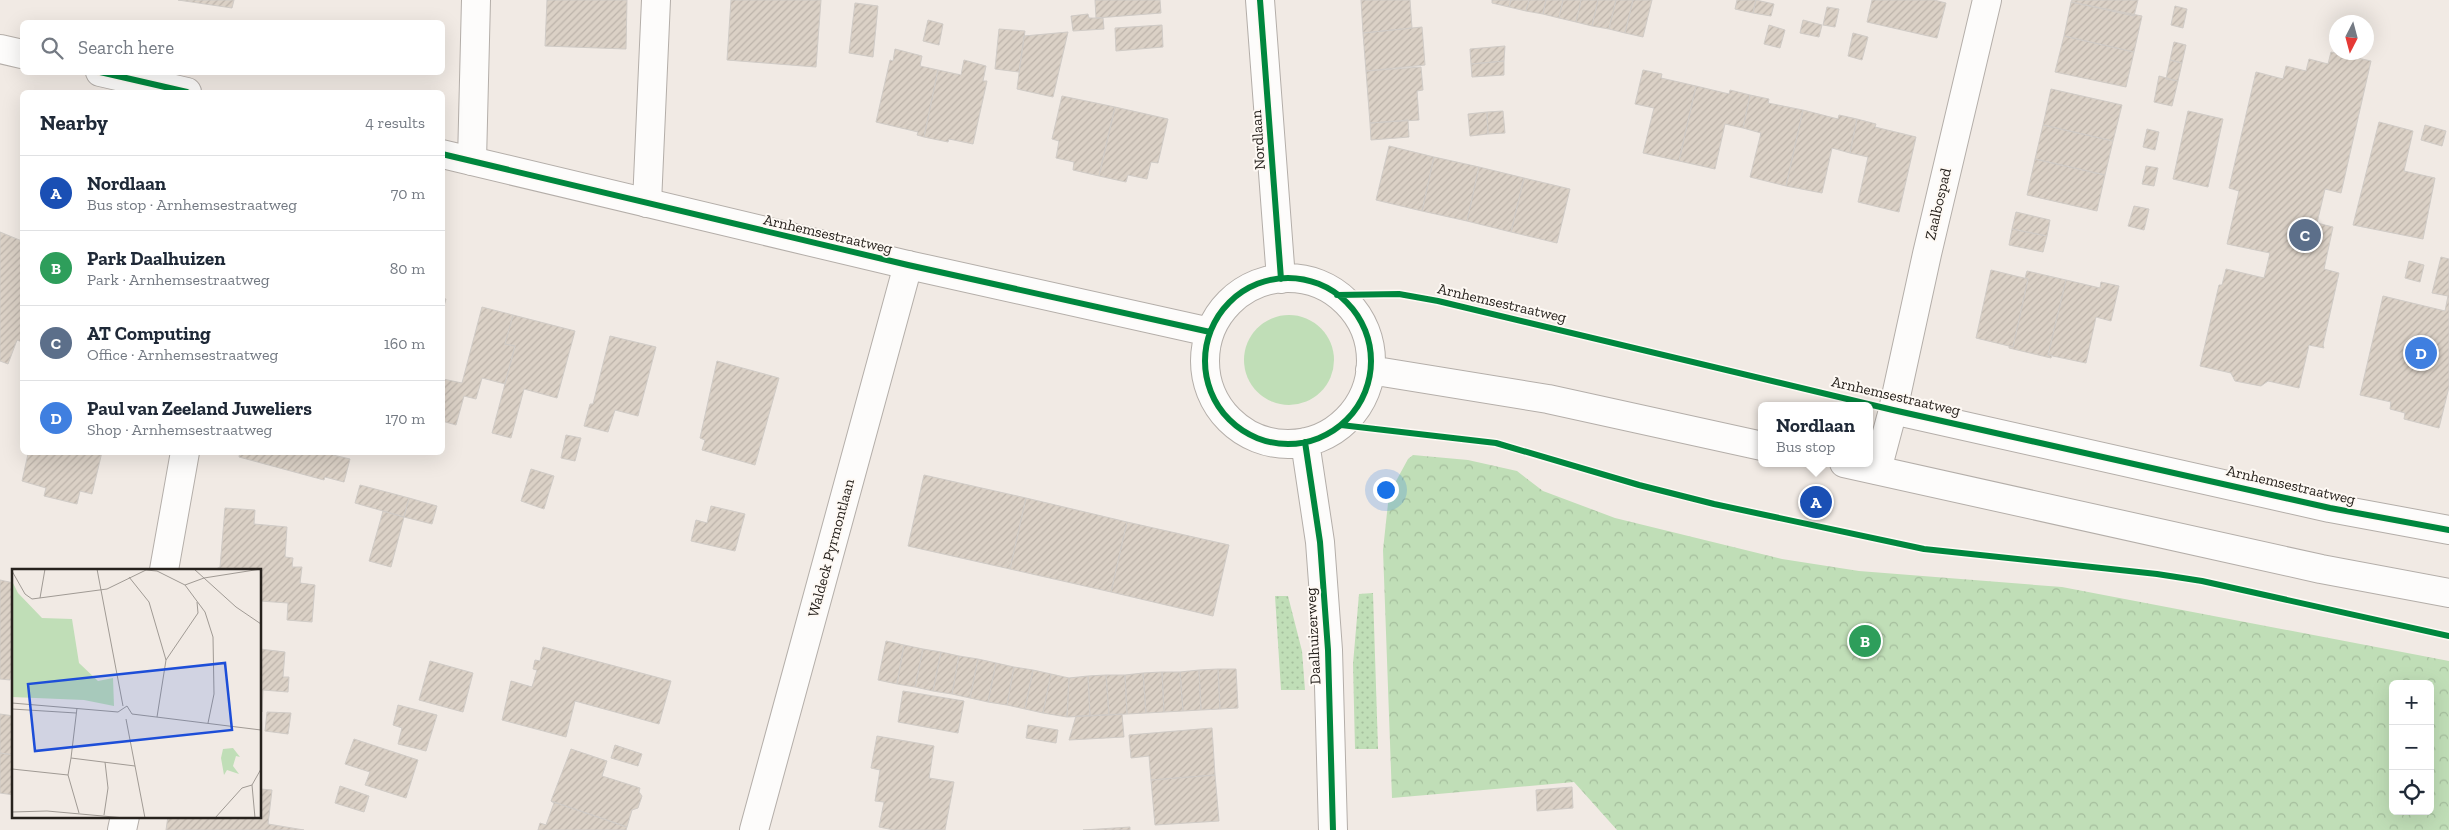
<!DOCTYPE html>
<html lang="en">
<head>
<meta charset="utf-8">
<style>
  body { margin:0; font-family:"Zilla Slab",serif; background:#f2f2f3; color:#1f2937 }
  .controls { position:absolute; right:15px; bottom:15px; display:grid; overflow:hidden; border-radius:8px; box-shadow:0 5px 20px #0002 }
  .controls button { width:45px; height:45px; display:grid; place-items:center; padding:0; border:0; border-bottom:1px solid #e0e1e3; background:#fff; color:#1f2937; font:25px sans-serif }
  .compass { position:absolute; left:2329px; top:15px; width:45px; height:45px; border-radius:50%; background:#fff; box-shadow:0 5px 20px #0002; rotate:186deg }
  .you { position:absolute; left:1385px; top:489px; width:18px; height:18px; margin:-12px; border:4px solid #fff; border-radius:50%; background:#1a73e8; box-shadow:0 0 0 8px #1a73e833 }
  .badge { display:grid; place-items:center; width:32px; height:32px; border-radius:50%; background:#0b8043; color:#fff; font-size:16px; font-weight:700 }
  .pin { position:absolute; translate:-50% -50%; border:2px solid #fff; box-shadow:0 1px 5px #0006 }
  .popup { position:absolute; left:1758px; top:402px; width:115px; height:65px; box-sizing:border-box; display:grid; place-content:center; border-radius:8px; background:#fff; filter:drop-shadow(0 1px 4px #0005); font-size:16px; white-space:nowrap; color:#747a83 }
  .popup b { font-size:19px; color:#1f2937 }
  .popup::after { content:''; position:absolute; left:50%; top:100%; margin-left:-10px; border:10px solid transparent; border-top-color:#fff }
  .list { margin:0; padding:0; list-style:none }
  h2 { display:flex; justify-content:space-between; align-items:center; height:65px; margin:0; padding:0 20px; font-size:21px }
  h2 small { font-size:16px; font-weight:400; color:#747a83 }
  .list li { display:grid; grid-template-columns:32px 1fr auto; gap:15px; align-items:center; box-sizing:border-box; height:75px; padding:0 20px; border-top:1px solid #e0e1e3 }
  .list b { display:block; font-size:19px; white-space:nowrap }
  .list p { margin:0; font-size:16px; white-space:nowrap; color:#747a83 }
  .list em { font-size:16px; font-style:normal; color:#747a83 }
  .icon { flex:none; width:28px; height:28px; fill:none; stroke:currentColor; stroke-width:2; stroke-linecap:round; stroke-linejoin:round }
  .map { position:relative; flex:none; width:2449px; height:830px; overflow:hidden }
  .search { position:absolute; background:#fff; box-shadow:0 5px 20px #0002; left:20px; top:20px; width:425px; height:55px; display:flex; align-items:center; gap:12px; box-sizing:border-box; padding:0 18px; border-radius:8px; color:#747a83; font-size:19px }
  .panel { position:absolute; background:#fff; box-shadow:0 5px 20px #0002; left:20px; top:90px; width:425px; height:365px; border-radius:8px }
  .map>svg:first-child { display:block }
</style>
</head>
<body>
<div class="map">
<svg width="2449" height="830" viewBox="0 0 2449 830">
  <defs>
    <pattern id="grass-dots" width="8" height="8" patternUnits="userSpaceOnUse" patternTransform="scale(1.25)"><rect width="8" height="8" fill="#c0deb7"/><path d="M2 2h.1M6 6h.1" fill="none" stroke="#a5be9d" stroke-width="1.8" stroke-linecap="round"/></pattern>
    <pattern id="park-crowns" width="20" height="18" patternUnits="userSpaceOnUse" patternTransform="scale(1.25)"><rect width="20" height="18" fill="#c0deb7"/><path d="M2 6a3 3 0 1 1 6 0M12 15a3 3 0 1 1 6 0" fill="none" stroke="#a5be9d"/></pattern>
    <pattern id="building-hatch" width="6" height="6" patternUnits="userSpaceOnUse" patternTransform="scale(1.25)"><rect width="6" height="6" fill="#dbd1c6"/><path d="M-1 1l2-2M0 6l6-6M5 7l2-2" fill="none" stroke="#bcb3aa"/></pattern>
  </defs>
  <rect width="100%" height="100%" fill="#f1eae4"/>
  <path fill="url(#grass-dots)" d="M 1373,593 L 1378,749 L 1355,749 L 1353,664 L 1359,594 Z
    M 1275,596 L 1288,596 L 1302,651 L 1305,690 L 1281,690 Z"/>
  <path fill="url(#park-crowns)" fill-rule="evenodd" d="M 1413,455 L 1468,460 L 1517,471 L 1543,491 L 1615,518 L 1782,559 L 1859,571 L 2062,587 L 2449,661 L 2449,830 L 1617,830 L 1574,782 L 1392,798 L 1383,550 L 1389,494 L 1408,459 ZM 2393,684 L 2430,684 L 2430,811 L 2393,811 Z"/>
  <path fill="#c0deb7" d="M1244 360a45 45 0 1 1 90 0a45 45 0 1 1-90 0Z"/>
  <path fill="url(#building-hatch)" stroke="#d0cbc6" d="M 178,0 L 234,0 L 232,8 Z
    M 547,0 L 627,0 L 626,49 L 545,46 Z
    M 731,0 L 821,0 L 816,67 L 727,60 Z
    M 1095,0 L 1160,0 L 1161,13 L 1096,18 Z
    M 1361,0 L 1410,0 L 1412,28 L 1363,33 Z
    M 1492,0 L 1511,0 L 1509,7 L 1492,3 Z
    M 1511,0 L 1529,0 L 1526,11 L 1509,7 Z
    M 1529,0 L 1546,0 L 1543,14 L 1526,11 Z
    M 1546,0 L 1563,0 L 1559,18 L 1543,14 Z
    M 1563,0 L 1581,0 L 1576,22 L 1559,18 Z
    M 1581,0 L 1598,0 L 1592,26 L 1576,22 Z
    M 1598,0 L 1616,0 L 1609,29 L 1592,26 Z
    M 1616,0 L 1633,0 L 1625,33 L 1609,29 Z
    M 1633,0 L 1652,0 L 1643,37 L 1625,33 Z
    M 1737,0 L 1756,0 L 1753,13 L 1735,9 Z
    M 1756,0 L 1774,4 L 1771,16 L 1753,13 Z
    M 1872,0 L 1934,0 L 1946,3 L 1937,38 L 1867,22 Z
    M 2072,0 L 2138,0 L 2134,16 L 2071,2 Z
    M 2071,2 L 2142,16 L 2134,52 L 2064,36 Z
    M 855,3 L 878,6 L 873,57 L 849,53 Z
    M 2175,6 L 2187,9 L 2183,28 L 2171,25 Z
    M 1827,7 L 1839,9 L 1835,27 L 1823,25 Z
    M 1088,14 L 1089,18 L 1103,18 L 1104,29 L 1073,31 L 1071,16 Z
    M 928,20 L 943,24 L 939,45 L 923,41 Z
    M 1803,20 L 1822,25 L 1819,37 L 1800,33 Z
    M 1162,25 L 1163,47 L 1116,51 L 1115,28 Z
    M 1769,25 L 1785,30 L 1780,48 L 1764,44 Z
    M 1422,27 L 1425,65 L 1366,71 L 1363,33 Z
    M 999,29 L 1025,31 L 1019,72 L 995,69 Z
    M 1068,32 L 1053,97 L 1017,89 L 1024,36 Z
    M 1853,33 L 1868,37 L 1862,60 L 1848,56 Z
    M 2064,36 L 2134,52 L 2126,87 L 2055,72 Z
    M 2174,42 L 2186,45 L 2182,63 L 2170,60 Z
    M 1505,46 L 1504,61 L 1471,64 L 1470,49 Z
    M 895,49 L 922,56 L 920,66 L 938,70 L 924,137 L 917,135 L 918,132 L 876,122 L 890,60 L 893,61 Z
    M 2331,52 L 2371,61 L 2341,193 L 2325,189 L 2317,223 L 2333,227 L 2324,269 L 2339,273 L 2323,345 L 2324,348 L 2309,345 L 2299,388 L 2268,381 L 2261,386 L 2235,381 L 2231,373 L 2200,366 L 2219,285 L 2222,285 L 2226,269 L 2264,278 L 2270,253 L 2227,244 L 2239,191 L 2229,188 L 2256,72 L 2283,79 L 2286,66 L 2306,71 L 2309,59 L 2328,64 Z
    M 964,60 L 986,66 L 983,81 L 987,81 L 973,144 L 949,139 L 948,142 L 924,137 L 938,70 L 961,75 Z
    M 2170,60 L 2182,63 L 2178,81 L 2166,79 Z
    M 1504,61 L 1504,75 L 1472,77 L 1471,64 Z
    M 1421,67 L 1423,90 L 1417,91 L 1419,120 L 1370,123 L 1366,71 Z
    M 1643,70 L 1662,74 L 1661,78 L 1696,86 L 1679,161 L 1643,153 L 1654,108 L 1635,104 Z
    M 2159,76 L 2178,81 L 2172,106 L 2154,102 Z
    M 1696,86 L 1729,94 L 1730,90 L 1750,95 L 1743,128 L 1725,124 L 1715,169 L 1679,161 Z
    M 2051,89 L 2122,105 L 2113,141 L 2043,125 Z
    M 1750,95 L 1769,99 L 1768,103 L 1803,110 L 1786,186 L 1750,177 L 1761,133 L 1743,128 Z
    M 1062,96 L 1115,107 L 1099,176 L 1073,170 L 1074,162 L 1056,158 L 1059,141 L 1052,139 Z
    M 1115,107 L 1168,119 L 1158,163 L 1151,162 L 1147,179 L 1128,175 L 1126,182 L 1099,176 Z
    M 1803,110 L 1838,119 L 1839,115 L 1857,119 L 1850,153 L 1832,148 L 1822,193 L 1786,186 Z
    M 1503,111 L 1505,133 L 1488,134 L 1487,112 Z
    M 2188,111 L 2223,119 L 2208,187 L 2173,179 Z
    M 1487,112 L 1488,134 L 1470,136 L 1468,114 Z
    M 1857,119 L 1876,124 L 1875,127 L 1916,137 L 1899,212 L 1858,202 L 1868,157 L 1850,153 Z
    M 1408,120 L 1409,137 L 1371,140 L 1370,123 Z
    M 2379,122 L 2413,131 L 2404,171 L 2435,178 L 2423,239 L 2353,225 Z
    M 2043,125 L 2113,141 L 2105,175 L 2035,159 Z
    M 2425,125 L 2446,131 L 2442,146 L 2421,140 Z
    M 2147,129 L 2159,132 L 2155,150 L 2143,147 Z
    M 1389,146 L 1434,157 L 1422,211 L 1376,200 Z
    M 1434,157 L 1479,167 L 1467,221 L 1422,211 Z
    M 2035,159 L 2105,175 L 2097,211 L 2027,195 Z
    M 2146,166 L 2158,168 L 2154,186 L 2142,184 Z
    M 1479,167 L 1524,178 L 1511,232 L 1467,221 Z
    M 1524,178 L 1570,189 L 1557,243 L 1511,232 Z
    M 2134,206 L 2149,209 L 2144,230 L 2128,226 Z
    M 2016,212 L 2050,220 L 2047,236 L 2012,229 Z
    M 2012,229 L 2047,236 L 2043,252 L 2009,245 Z
    M 0,232 L 22,241 L 22,342 L 17,340 L 8,364 L 0,361 Z
    M 2441,257 L 2449,259 L 2449,387 L 2439,428 L 2404,419 L 2405,413 L 2390,409 L 2391,402 L 2360,395 L 2383,296 L 2445,311 L 2448,296 L 2432,293 Z
    M 2409,261 L 2424,265 L 2420,282 L 2405,278 Z
    M 1991,270 L 2028,279 L 2013,347 L 1976,338 Z
    M 2027,271 L 2066,280 L 2048,355 L 2052,355 L 2051,358 L 2009,348 L 2009,346 L 2013,347 L 2028,279 L 2025,278 Z
    M 2066,280 L 2100,288 L 2101,282 L 2119,286 L 2111,321 L 2096,317 L 2086,363 L 2048,355 Z
    M 442,298 L 446,299 L 442,313 Z
    M 482,307 L 513,315 L 505,344 L 515,346 L 505,384 L 482,378 L 476,399 L 464,396 L 456,425 L 442,421 L 443,379 L 462,383 Z
    M 513,315 L 575,331 L 557,398 L 524,389 L 511,438 L 492,433 L 515,346 L 505,344 Z
    M 610,336 L 656,347 L 638,416 L 615,410 L 608,432 L 584,426 L 590,404 L 593,404 Z
    M 717,361 L 779,378 L 755,465 L 702,450 L 705,440 L 700,438 Z
    M 566,435 L 581,438 L 575,461 L 561,458 Z
    M 102,452 L 92,494 L 80,491 L 77,504 L 44,496 L 46,488 L 22,481 L 28,454 L 24,452 Z
    M 240,452 L 334,452 L 333,455 L 350,459 L 344,482 L 325,477 L 324,480 L 239,457 Z
    M 531,469 L 554,476 L 544,509 L 521,501 Z
    M 924,475 L 1026,498 L 1010,569 L 908,546 Z
    M 360,485 L 409,498 L 404,517 L 355,503 Z
    M 409,498 L 437,506 L 432,524 L 404,517 Z
    M 1026,498 L 1127,522 L 1111,592 L 1010,569 Z
    M 711,506 L 745,514 L 735,551 L 691,541 L 696,520 L 707,523 Z
    M 225,508 L 255,510 L 254,524 L 287,527 L 285,557 L 293,558 L 292,567 L 302,567 L 300,583 L 315,585 L 312,622 L 287,620 L 288,603 L 260,601 L 260,570 L 214,570 L 220,567 Z
    M 383,511 L 404,517 L 391,567 L 369,561 Z
    M 1127,522 L 1229,545 L 1213,616 L 1111,592 Z
    M 0,580 L 14,583 L 14,661 L 10,680 L 0,679 Z
    M 886,641 L 904,645 L 897,684 L 878,680 Z
    M 904,645 L 923,649 L 915,687 L 897,684 Z
    M 543,647 L 671,681 L 659,724 L 575,701 L 566,737 L 502,720 L 511,681 L 532,687 L 537,670 L 533,669 L 535,660 L 540,661 Z
    M 260,649 L 285,652 L 283,677 L 289,677 L 288,692 L 263,690 L 262,712 Z
    M 923,649 L 941,652 L 933,691 L 915,687 Z
    M 941,652 L 959,656 L 952,694 L 933,691 Z
    M 959,656 L 978,659 L 970,698 L 952,694 Z
    M 978,659 L 996,663 L 988,702 L 970,698 Z
    M 430,661 L 473,673 L 463,712 L 419,700 Z
    M 996,663 L 1014,667 L 1007,705 L 988,702 Z
    M 1014,667 L 1033,670 L 1025,709 L 1007,705 Z
    M 1218,669 L 1236,669 L 1238,708 L 1220,709 Z
    M 1218,669 L 1220,709 L 1201,710 L 1199,670 Z
    M 1033,670 L 1051,674 L 1043,713 L 1025,709 Z
    M 1199,670 L 1201,710 L 1183,711 L 1180,672 Z
    M 1162,672 L 1164,712 L 1146,713 L 1143,673 Z
    M 1162,672 L 1180,672 L 1183,711 L 1164,712 Z
    M 1143,673 L 1146,713 L 1127,714 L 1125,675 Z
    M 1051,674 L 1069,678 L 1067,717 L 1043,713 Z
    M 1106,675 L 1109,715 L 1090,716 L 1088,676 Z
    M 1106,675 L 1125,675 L 1127,714 L 1109,715 Z
    M 1088,676 L 1090,716 L 1067,717 L 1069,678 Z
    M 903,691 L 964,701 L 958,733 L 898,722 Z
    M 398,705 L 437,715 L 426,751 L 398,744 L 402,728 L 393,725 Z
    M 267,712 L 291,713 L 288,734 L 265,731 Z
    M 0,714 L 14,716 L 14,755 L 0,753 Z
    M 1122,714 L 1124,737 L 1069,740 L 1076,716 Z
    M 1028,725 L 1058,730 L 1056,743 L 1026,738 Z
    M 1212,728 L 1215,775 L 1151,780 L 1149,756 L 1131,758 L 1129,735 Z
    M 877,736 L 934,746 L 929,778 L 954,782 L 945,830 L 894,830 L 879,827 L 884,802 L 875,801 L 880,770 L 871,768 Z
    M 354,739 L 418,760 L 406,798 L 365,785 L 370,772 L 345,764 Z
    M 615,745 L 642,754 L 638,766 L 611,758 Z
    M 571,749 L 607,761 L 602,776 L 640,788 L 639,792 L 642,796 L 638,808 L 632,810 L 627,827 L 551,801 Z
    M 0,753 L 14,755 L 14,795 L 0,793 Z
    M 1215,775 L 1219,821 L 1155,825 L 1151,780 Z
    M 340,786 L 369,796 L 364,812 L 335,803 Z
    M 1572,787 L 1573,808 L 1537,811 L 1536,790 Z
    M 260,789 L 272,790 L 268,824 L 304,830 L 166,830 L 168,816 L 260,816 Z
    M 551,801 L 627,827 L 626,830 L 538,830 L 540,823 L 546,825 L 554,803 Z
    M 1130,827 L 1130,830 L 1083,830 Z"/>
  <g fill="none" stroke-linecap="round" stroke-linejoin="round">
    <g stroke="#b4aea9" stroke-width="30">
      <path id="minor" d="M 472,161 L 476,0
        M 647,203 L 656,0
        M 1893,410 L 2330,508 L 2449,530
        M 1877,470 L 1893,410 L 1927,254 L 1987,0
        M 164,570 L 185,452
        M 122,830 L 125,816
        M 754,830 L 908,265"/>
    </g>
    <g stroke="#b4aea9" stroke-width="30">
      <path id="major" d="M 1260,0 L 1281,279
        M 0,49 L 22,54
        M 100,72 L 187,92
        M 442,154 L 908,265 L 1210,332
        M1205 361a83 83 0 1 1 166 0a83 83 0 1 1-166 0Z
        M 1370,370 L 1548,399 L 1762,446
        M 1305,442 L 1320,542 L 1328,650 L 1333,830
        M 1844,463 L 2321,569 L 2449,593"/>
    </g>
    <use href="#minor" stroke="#fdfcfb" stroke-width="28"/>
    <use href="#major" stroke="#fdfcfb" stroke-width="28"/>
    <g stroke="#fef9f4" stroke-width="9">
      <path id="cycleway" d="M 1260,0 L 1281,279
        M 100,72 L 187,92
        M 442,154 L 908,265 L 1210,332
        M1205 361a83 83 0 1 1 166 0a83 83 0 1 1-166 0Z
        M 1337,295 L 1399,294 L 1438,301 L 1893,410 L 2330,508 L 2449,530
        M 1341,425 L 1496,443 L 1639,485 L 1714,504 L 1924,549 L 2157,574 L 2202,581 L 2449,636
        M 1305,442 L 1320,542 L 1328,650 L 1333,830"/>
    </g>
    <use href="#cycleway" stroke="#00873e" stroke-width="6"/>
  </g>
  <g text-anchor="middle" dominant-baseline="central" stroke-width="4" stroke-linejoin="round" paint-order="stroke">
    <g font-size="15" fill="#27221d" stroke="#fef9f4">
      <text transform="translate(1258 140) rotate(-94)">Nordlaan</text>
      <text transform="translate(1938 204) rotate(-77)">Zaalbospad</text>
      <text transform="translate(828 234) rotate(13)">Arnhemsestraatweg</text>
      <text transform="translate(1502 303) rotate(13)">Arnhemsestraatweg</text>
      <text transform="translate(1896 396) rotate(13)">Arnhemsestraatweg</text>
      <text transform="translate(2291 485) rotate(13)">Arnhemsestraatweg</text>
      <text transform="translate(831 548) rotate(-75)">Waldeck Pyrmontlaan</text>
      <text transform="translate(1313 636) rotate(-93)">Daalhuizerweg</text>
    </g>
  </g>
  <g transform="translate(12 569)">
    <rect width="249" height="249" fill="#f1eae4"/>
    <path d="M 221,179 L 228,188 L 224,187 L 221,197 L 227,205 L 215,201 L 212,206 L 209,189 L 211,180 Z" fill="#c0deb7"/>
    <path d="M 0,12 L 6,24 L 30,49 L 60,50 L 67,94 L 86,112 L 101,109 L 102,137 L 72,131 L 0,128 Z" fill="#c0deb7"/>
    <path fill="none" stroke="#a09a94" stroke-width="1" d="M 85,0 L 111,137M 182,0 L 224,38 L 249,55M 0,2 L 13,25 L 20,30 L 95,20 L 134,1 L 145,2 L 173,16 L 193,43 L 201,68 L 202,125 L 196,154M 117,8 L 137,33 L 154,91M 173,16 L 192,9 L 249,0M 28,29 L 33,0M 0,134 L 106,143M 65,139 L 59,189 L 123,197M 0,140 L 64,144M 106,143 L 115,137 L 120,145M 120,145 L 249,161M 145,148 L 154,91 L 186,44 L 185,33M 114,150 L 133,249M 59,189 L 56,206 L 67,244M 0,200 L 56,206M 0,243 L 35,242 L 113,249M 92,246 L 96,219 L 93,193M 203,249 L 230,219 L 240,216M 243,249 L 240,216 L 249,200"/>
    <path fill="#1d4ed8" fill-opacity="0.15" stroke="#1d4ed8" stroke-width="2.5" d="M 213,94 L 220,161 L 23,182 L 16,115 Z"/>
    <rect width="249" height="249" fill="none" stroke="#27221d" stroke-width="2.5"/>
  </g>
</svg>
<div class="controls">
<button>+</button>
<button>−</button>
<button><svg class="icon" aria-label="locate" viewBox="0 0 24 24"><circle cx="12" cy="12" r="6"/><path d="M12 2v4M12 18v4M2 12h4M18 12h4"/></svg></button>
</div>
<svg class="compass" viewBox="-18 -18 36 36"><path d="M0-13l5 13h-10z" fill="#e53935"/><path d="M0 13l5-13h-10z" fill="#747a83"/></svg>
<div class="you"></div>
<div class="pin badge" style="left:1816px;top:502px;background:#1a4fb4">A</div>
<div class="popup"><b>Nordlaan</b>Bus stop</div>
<div class="pin badge" style="left:1865px;top:641px;background:#2e9e5b">B</div>
<div class="pin badge" style="left:2305px;top:235px;background:#5c6f8a">C</div>
<div class="pin badge" style="left:2421px;top:353px;background:#3f7fe0">D</div>
<div class="search"><svg class="icon" aria-label="search" viewBox="0 0 24 24"><circle cx="10" cy="10" r="6"/><path d="M15 15l6 6"/></svg>Search here</div>
<section class="panel">
<h2>Nearby<small>4 results</small></h2>
<ul class="list">
<li><span class="badge" style="background:#1a4fb4">A</span><div><b>Nordlaan</b><p>Bus stop · Arnhemsestraatweg</p></div><em>70 m</em></li>
<li><span class="badge" style="background:#2e9e5b">B</span><div><b>Park Daalhuizen</b><p>Park · Arnhemsestraatweg</p></div><em>80 m</em></li>
<li><span class="badge" style="background:#5c6f8a">C</span><div><b>AT Computing</b><p>Office · Arnhemsestraatweg</p></div><em>160 m</em></li>
<li><span class="badge" style="background:#3f7fe0">D</span><div><b>Paul van Zeeland Juweliers</b><p>Shop · Arnhemsestraatweg</p></div><em>170 m</em></li>
</ul>
</section>
</div>
</body>
</html>
